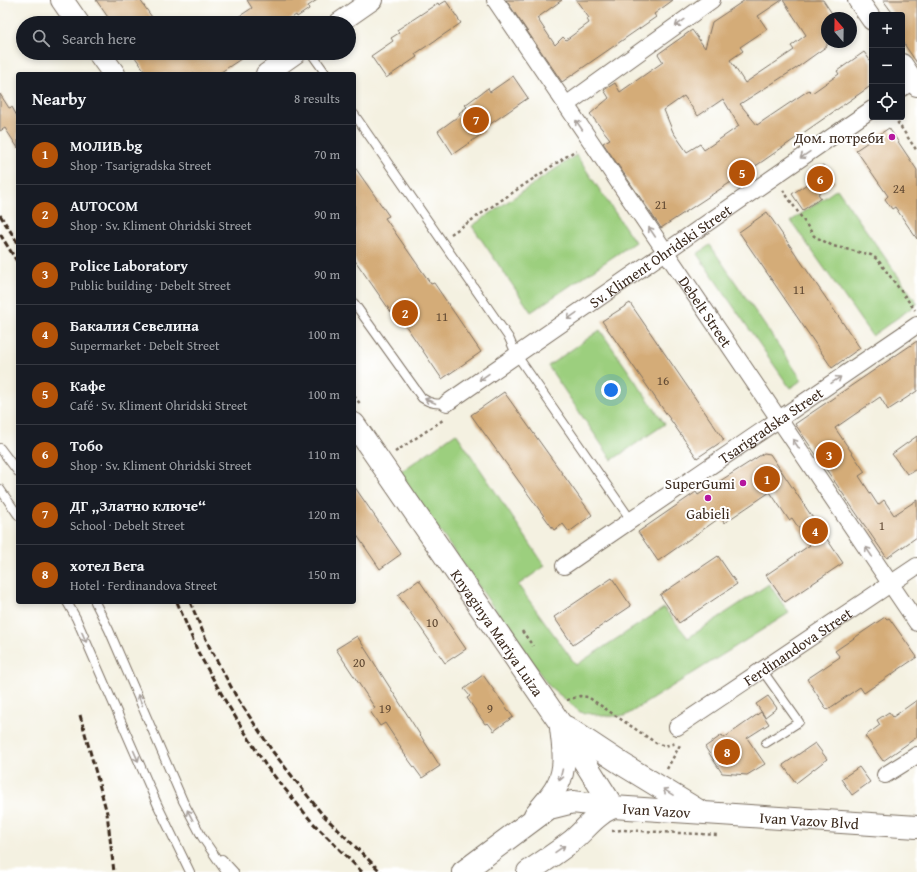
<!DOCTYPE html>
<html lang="en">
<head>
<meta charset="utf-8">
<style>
  body { margin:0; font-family:"Gentium Book Plus",serif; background:#242831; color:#f1f3f6 }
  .controls { position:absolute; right:12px; top:12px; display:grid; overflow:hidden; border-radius:4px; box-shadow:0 2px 6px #0003 }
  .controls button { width:36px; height:36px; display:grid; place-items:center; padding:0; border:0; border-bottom:1px solid #363941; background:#171b24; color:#f1f3f6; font:20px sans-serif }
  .compass { position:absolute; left:821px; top:12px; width:36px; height:36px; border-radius:50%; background:#171b24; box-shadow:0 2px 6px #0003; rotate:340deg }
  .you { position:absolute; left:611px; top:390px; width:14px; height:14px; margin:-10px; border:3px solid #fff; border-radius:50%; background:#1a73e8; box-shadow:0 0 0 6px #1a73e833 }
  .badge { display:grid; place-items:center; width:26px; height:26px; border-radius:50%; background:#b45309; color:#fff; font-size:13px; font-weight:700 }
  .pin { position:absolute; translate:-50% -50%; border:2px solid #fff; box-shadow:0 1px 4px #0006 }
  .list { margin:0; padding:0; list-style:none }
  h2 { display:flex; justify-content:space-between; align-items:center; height:52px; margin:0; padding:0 16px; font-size:17px }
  h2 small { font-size:13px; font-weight:400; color:#9ea1a6 }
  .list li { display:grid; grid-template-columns:26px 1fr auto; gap:12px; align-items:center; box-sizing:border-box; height:60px; padding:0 16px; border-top:1px solid #363941 }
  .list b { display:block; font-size:15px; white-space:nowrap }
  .list p { margin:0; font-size:13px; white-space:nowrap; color:#9ea1a6 }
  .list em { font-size:13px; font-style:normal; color:#9ea1a6 }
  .icon { flex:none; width:22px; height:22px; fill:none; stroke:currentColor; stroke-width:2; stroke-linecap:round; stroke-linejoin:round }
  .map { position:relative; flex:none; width:917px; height:872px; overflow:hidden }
  .search { position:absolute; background:#171b24; box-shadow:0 2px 6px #0003; left:16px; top:16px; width:340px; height:44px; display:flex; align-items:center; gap:10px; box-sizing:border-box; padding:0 14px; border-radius:22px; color:#9ea1a6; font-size:15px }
  .panel { position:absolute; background:#171b24; box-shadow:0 2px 6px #0003; left:16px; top:72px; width:340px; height:532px; border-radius:4px }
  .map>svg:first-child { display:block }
</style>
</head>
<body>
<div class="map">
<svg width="917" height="872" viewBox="0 0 917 872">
  <rect width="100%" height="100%" fill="#fff"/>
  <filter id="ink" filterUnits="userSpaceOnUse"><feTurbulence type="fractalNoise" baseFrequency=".025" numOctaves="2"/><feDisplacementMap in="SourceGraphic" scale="8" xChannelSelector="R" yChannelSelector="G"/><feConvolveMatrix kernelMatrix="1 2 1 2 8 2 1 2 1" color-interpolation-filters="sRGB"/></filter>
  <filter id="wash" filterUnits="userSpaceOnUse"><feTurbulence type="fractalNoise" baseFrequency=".012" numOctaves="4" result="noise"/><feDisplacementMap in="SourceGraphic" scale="16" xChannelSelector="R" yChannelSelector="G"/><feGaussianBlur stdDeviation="0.9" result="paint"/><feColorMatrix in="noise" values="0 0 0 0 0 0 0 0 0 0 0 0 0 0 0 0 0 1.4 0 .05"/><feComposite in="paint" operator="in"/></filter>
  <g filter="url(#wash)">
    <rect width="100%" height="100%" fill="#f4f1e1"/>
    <path fill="#9ccf7e" stroke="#6c7c4e" d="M 576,155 L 635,242 L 531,312 L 472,226 Z
      M 837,189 L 917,303 L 917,304 L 872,336 L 791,221 Z
      M 710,245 L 802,380 L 790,388 L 697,254 Z
      M 600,330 L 665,424 L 612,460 L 548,366 Z
      M 456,433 L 545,566 L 518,585 L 576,665 L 664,608 L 688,638 L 769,584 L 789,613 L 625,716 L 603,716 L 580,712 L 548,685 L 399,473 Z"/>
    <g id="blocks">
      <path fill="#d4ac78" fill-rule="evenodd" d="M 96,0 L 140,0 L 156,23 L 112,23 Z
        M 247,0 L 317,0 L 308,6 L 309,9 L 297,17 L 296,15 L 284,23 L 229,23 L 252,8 Z
        M 506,0 L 562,0 L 537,18 L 555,45 L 563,37 L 566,40 L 589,23 L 587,19 L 589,18 L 576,0 L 673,0 L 654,14 L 656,17 L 562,82 Z
        M 745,0 L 782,0 L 758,16 L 767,29 L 740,47 L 743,51 L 730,60 L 745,83 L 794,50 L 791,46 L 806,35 L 783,0 L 823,0 L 835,18 L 827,18 L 827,46 L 795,69 L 740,104 L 757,125 L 809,90 L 812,93 L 839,74 L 837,71 L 864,52 L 872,63 L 872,85 L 763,161 L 661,228 L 603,143 L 610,139 L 590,114 L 609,98 L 604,90 L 615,83 L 620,92 L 663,62 L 658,54 L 692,30 L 705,48 L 712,22 ZM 684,96 L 698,116 L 723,99 L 739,126 L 704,150 L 700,144 L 687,152 L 673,132 L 664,110 Z
        M 883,0 L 917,0 L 917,63 L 902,41 L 902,15 L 894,15 Z
        M 446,1 L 461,23 L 415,54 L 417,57 L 386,78 L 371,56 L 393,41 L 391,38 L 399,33 L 397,30 L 438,3 L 439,5 Z
        M 132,53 L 250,53 L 218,74 L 147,74 Z
        M 513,76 L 528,98 L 483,129 L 485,132 L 453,154 L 438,131 L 460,115 L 459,113 L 467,107 L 465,105 L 488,88 L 490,92 Z
        M 0,94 L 9,108 L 12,107 L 18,118 L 18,148 L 5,128 L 0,131 Z
        M 889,128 L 917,170 L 917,239 L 895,207 L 892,209 L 885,199 L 888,196 L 856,150 Z
        M 823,165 L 835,182 L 818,194 L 821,198 L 803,210 L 792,194 L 810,182 L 806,176 Z
        M 354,166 L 389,216 L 385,218 L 431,284 L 434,283 L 481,352 L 442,379 L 395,310 L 391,312 L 354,259 Z
        M 767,212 L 860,348 L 832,368 L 739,232 Z
        M 630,303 L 724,440 L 697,458 L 602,321 Z
        M 917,341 L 917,391 L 888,410 L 880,397 L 835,428 L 865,472 L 859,476 L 878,505 L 884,500 L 894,515 L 917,500 L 917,537 L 887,558 L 795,424 Z
        M 504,392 L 592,515 L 569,532 L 563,524 L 554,530 L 471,415 Z
        M 917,436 L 917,469 L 907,474 L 892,454 Z
        M 764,453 L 770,454 L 843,563 L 785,602 L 766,575 L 810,545 L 792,518 L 789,520 L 770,492 L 724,523 L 721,517 L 658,561 L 638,532 L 696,492 L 698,495 Z
        M 354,486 L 401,554 L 380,569 L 354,531 Z
        M 718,556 L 737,584 L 679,623 L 660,595 Z
        M 612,578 L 631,606 L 573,645 L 554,617 Z
        M 419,580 L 466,649 L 445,663 L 398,595 Z
        M 885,617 L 887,619 L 889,618 L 917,657 L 864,693 L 860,687 L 827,710 L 807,679 L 840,657 L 835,651 Z
        M 357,636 L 440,766 L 422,778 L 400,748 L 401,747 L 385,723 L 380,726 L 370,711 L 375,708 L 336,649 Z
        M 483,675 L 513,717 L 494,731 L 488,723 L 485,724 L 467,698 L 470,696 L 464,689 Z
        M 768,696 L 777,708 L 765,717 L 756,704 Z
        M 917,700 L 917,737 L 883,761 L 865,736 L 880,725 L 877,720 L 889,712 L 893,717 Z
        M 761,712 L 769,724 L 747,738 L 765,764 L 747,775 L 722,773 L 705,747 L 722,735 L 724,738 Z
        M 815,743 L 827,759 L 796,783 L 783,765 Z
        M 859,767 L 870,782 L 852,795 L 841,779 Z"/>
    </g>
  </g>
  <g filter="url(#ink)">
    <use href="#blocks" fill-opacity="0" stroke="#7c7062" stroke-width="1"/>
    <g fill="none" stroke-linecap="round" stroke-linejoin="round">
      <g stroke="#7c7062" stroke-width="10">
        <path id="service" d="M 311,53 L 326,74
          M 354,114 L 509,338 L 516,354 L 631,520
          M 354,303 L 422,398 C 431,404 437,404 447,403
          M 0,448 L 18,472
          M 0,489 L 18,515
          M 67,602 L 76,618 L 158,806 L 190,872
          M 95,602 L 109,630 L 183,801 L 202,837 L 226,872
          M 762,670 L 799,722 L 766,743
          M 222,859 L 234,872"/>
      </g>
      <g stroke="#7c7062" stroke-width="18">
        <g id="minor">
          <path id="s1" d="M 495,0 L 917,623"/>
          <path d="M 902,88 L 917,78"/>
          <path d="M 566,105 L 712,0"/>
          <path id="s2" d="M 447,403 L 872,109"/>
          <path id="s3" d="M 564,566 L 917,325"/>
          <path id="s4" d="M 677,727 L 917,566"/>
          <path d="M 885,775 L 917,755"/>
        </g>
      </g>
      <g stroke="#7c7062" stroke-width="22">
        <path id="tertiary" d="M 858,0 L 872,20
          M 339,23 L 372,0
          M 902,64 L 917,86
          M 266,74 L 296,53"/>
      </g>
      <g stroke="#7c7062" stroke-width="24">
        <g id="secondary">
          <path d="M 62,0 L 78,23"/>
          <path d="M 99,53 L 114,74"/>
          <path id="s5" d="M 354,424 L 560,723 L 613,807"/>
          <path d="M 566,727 L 622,764 L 699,811"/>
          <path d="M 535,815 C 543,805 553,795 558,784 C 567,767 563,746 561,728"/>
          <path id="s6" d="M 463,872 L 549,808 L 573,802 L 613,807 L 917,827"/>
          <path d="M 528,872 C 543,862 558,852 572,841 C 586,829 595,815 613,807"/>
        </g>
      </g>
      <path stroke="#7c7062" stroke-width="2.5" stroke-dasharray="3 3" stroke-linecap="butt" d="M 894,117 L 917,151
        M 783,190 L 814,236 L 833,246 L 871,255 L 878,260 L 915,310
        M 451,234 L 576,150
        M 354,396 L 361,405
        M 395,452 L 443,420 L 443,419
        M 522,631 L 533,646
        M 567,700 L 580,696 L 588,697 L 656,743 L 665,746 L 676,743
        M 667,769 L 681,743
        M 612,831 L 622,830 L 719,835"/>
      <use href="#service" stroke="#fff" stroke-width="8"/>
      <use href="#minor" stroke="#fff" stroke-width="16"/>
      <use href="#tertiary" stroke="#fff" stroke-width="20"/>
      <use href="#secondary" stroke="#fff" stroke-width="22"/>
      <path stroke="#3b2a1e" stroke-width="3" stroke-dasharray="6 3" stroke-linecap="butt" d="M 0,215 L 18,243
        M 0,234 L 18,263
        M 177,602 L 198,652 L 226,702 L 266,766 L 312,822 L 362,872
        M 190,602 L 209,646 L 236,696 L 273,752 L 322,814 L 381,872
        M 80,715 L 107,813 L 114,872"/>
    </g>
    <defs><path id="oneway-shaft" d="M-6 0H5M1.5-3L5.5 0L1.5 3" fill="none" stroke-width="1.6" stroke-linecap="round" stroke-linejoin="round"/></defs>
    <g stroke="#a79f9a">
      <use href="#oneway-shaft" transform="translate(680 23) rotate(144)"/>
      <use href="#oneway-shaft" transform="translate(579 125) rotate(-124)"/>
      <use href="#oneway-shaft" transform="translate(805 155) rotate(146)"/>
      <use href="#oneway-shaft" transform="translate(652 232) rotate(-124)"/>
      <use href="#oneway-shaft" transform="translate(572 316) rotate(145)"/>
      <use href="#oneway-shaft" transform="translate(484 377) rotate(145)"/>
      <use href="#oneway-shaft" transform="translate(836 380) rotate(-34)"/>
      <use href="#oneway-shaft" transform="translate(430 401) rotate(-157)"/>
      <use href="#oneway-shaft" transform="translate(796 444) rotate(-124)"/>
      <use href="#oneway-shaft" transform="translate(869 552) rotate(-124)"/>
      <use href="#oneway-shaft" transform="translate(84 637) rotate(66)"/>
      <use href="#oneway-shaft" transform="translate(140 700) rotate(-113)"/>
      <use href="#oneway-shaft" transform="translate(136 756) rotate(66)"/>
      <use href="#oneway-shaft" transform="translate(561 775) rotate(104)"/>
      <use href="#oneway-shaft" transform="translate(668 792) rotate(-148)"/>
      <use href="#oneway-shaft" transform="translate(190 815) rotate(-118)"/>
      <use href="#oneway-shaft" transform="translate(560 849) rotate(-35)"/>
    </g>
  </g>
  <g fill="#b5179e" stroke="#fff" stroke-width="1.5">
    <circle cx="892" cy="137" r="4"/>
    <circle cx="743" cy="483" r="4"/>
    <circle cx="708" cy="498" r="4"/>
  </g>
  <g text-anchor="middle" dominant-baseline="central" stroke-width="4" stroke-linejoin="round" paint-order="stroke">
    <g font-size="13" fill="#614a34">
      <text x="899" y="188">24</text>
      <text x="661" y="204">21</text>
      <text x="799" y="289">11</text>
      <text x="442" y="316">11</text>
      <text x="663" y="380">16</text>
      <text x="882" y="525">1</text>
      <text x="432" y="622">10</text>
      <text x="359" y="662">20</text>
      <text x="385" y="708">19</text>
      <text x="490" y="708">9</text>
    </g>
    <g font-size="15" fill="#3b2a1e" stroke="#fff" text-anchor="end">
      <text x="884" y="137">Дом. потреби</text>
      <text x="735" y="483">SuperGumi</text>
      <text x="708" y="513" text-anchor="middle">Gabieli</text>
    </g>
    <g font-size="15" fill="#3b2a1e" stroke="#fff">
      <text stroke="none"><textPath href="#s2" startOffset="259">Sv. Kliment Ohridski Street</textPath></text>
      <text stroke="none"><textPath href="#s1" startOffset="376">Debelt Street</textPath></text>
      <text stroke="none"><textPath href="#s3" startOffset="250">Tsarigradska Street</textPath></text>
      <text stroke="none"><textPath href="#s5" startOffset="253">Knyaginya Mariya Luiza</textPath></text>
      <text stroke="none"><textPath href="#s4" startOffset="145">Ferdinandova Street</textPath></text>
      <text stroke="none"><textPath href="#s6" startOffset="216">Ivan Vazov</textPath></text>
      <text stroke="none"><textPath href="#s6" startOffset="369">Ivan Vazov Blvd</textPath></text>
    </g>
  </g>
</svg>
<div class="controls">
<button>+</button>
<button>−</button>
<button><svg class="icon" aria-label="locate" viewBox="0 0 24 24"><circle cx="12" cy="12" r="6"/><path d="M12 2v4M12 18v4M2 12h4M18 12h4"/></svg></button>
</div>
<svg class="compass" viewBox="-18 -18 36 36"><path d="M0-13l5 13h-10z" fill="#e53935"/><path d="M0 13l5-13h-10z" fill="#9ea1a6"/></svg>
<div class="you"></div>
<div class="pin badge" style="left:767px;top:479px">1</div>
<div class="pin badge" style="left:405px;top:313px">2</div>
<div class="pin badge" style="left:829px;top:455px">3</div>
<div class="pin badge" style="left:815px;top:531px">4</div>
<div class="pin badge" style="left:742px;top:173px">5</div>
<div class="pin badge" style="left:820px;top:179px">6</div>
<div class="pin badge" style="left:476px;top:120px">7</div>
<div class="pin badge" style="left:727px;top:752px">8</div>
<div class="search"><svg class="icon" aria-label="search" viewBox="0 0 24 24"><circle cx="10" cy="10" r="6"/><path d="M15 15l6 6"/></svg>Search here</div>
<section class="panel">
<h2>Nearby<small>8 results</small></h2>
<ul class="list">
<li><span class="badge">1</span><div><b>МОЛИВ.bg</b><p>Shop · Tsarigradska Street</p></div><em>70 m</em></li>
<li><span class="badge">2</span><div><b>AUTOCOM</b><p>Shop · Sv. Kliment Ohridski Street</p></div><em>90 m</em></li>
<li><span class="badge">3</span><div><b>Police Laboratory</b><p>Public building · Debelt Street</p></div><em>90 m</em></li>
<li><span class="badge">4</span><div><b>Бакалия Севелина</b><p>Supermarket · Debelt Street</p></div><em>100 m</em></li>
<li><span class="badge">5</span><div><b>Кафе</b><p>Café · Sv. Kliment Ohridski Street</p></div><em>100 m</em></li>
<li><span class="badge">6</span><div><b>Тобо</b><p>Shop · Sv. Kliment Ohridski Street</p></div><em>110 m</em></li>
<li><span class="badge">7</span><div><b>ДГ „Златно ключе“</b><p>School · Debelt Street</p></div><em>120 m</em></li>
<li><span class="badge">8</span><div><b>хотел Вега</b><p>Hotel · Ferdinandova Street</p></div><em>150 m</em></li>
</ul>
</section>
</div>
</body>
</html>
